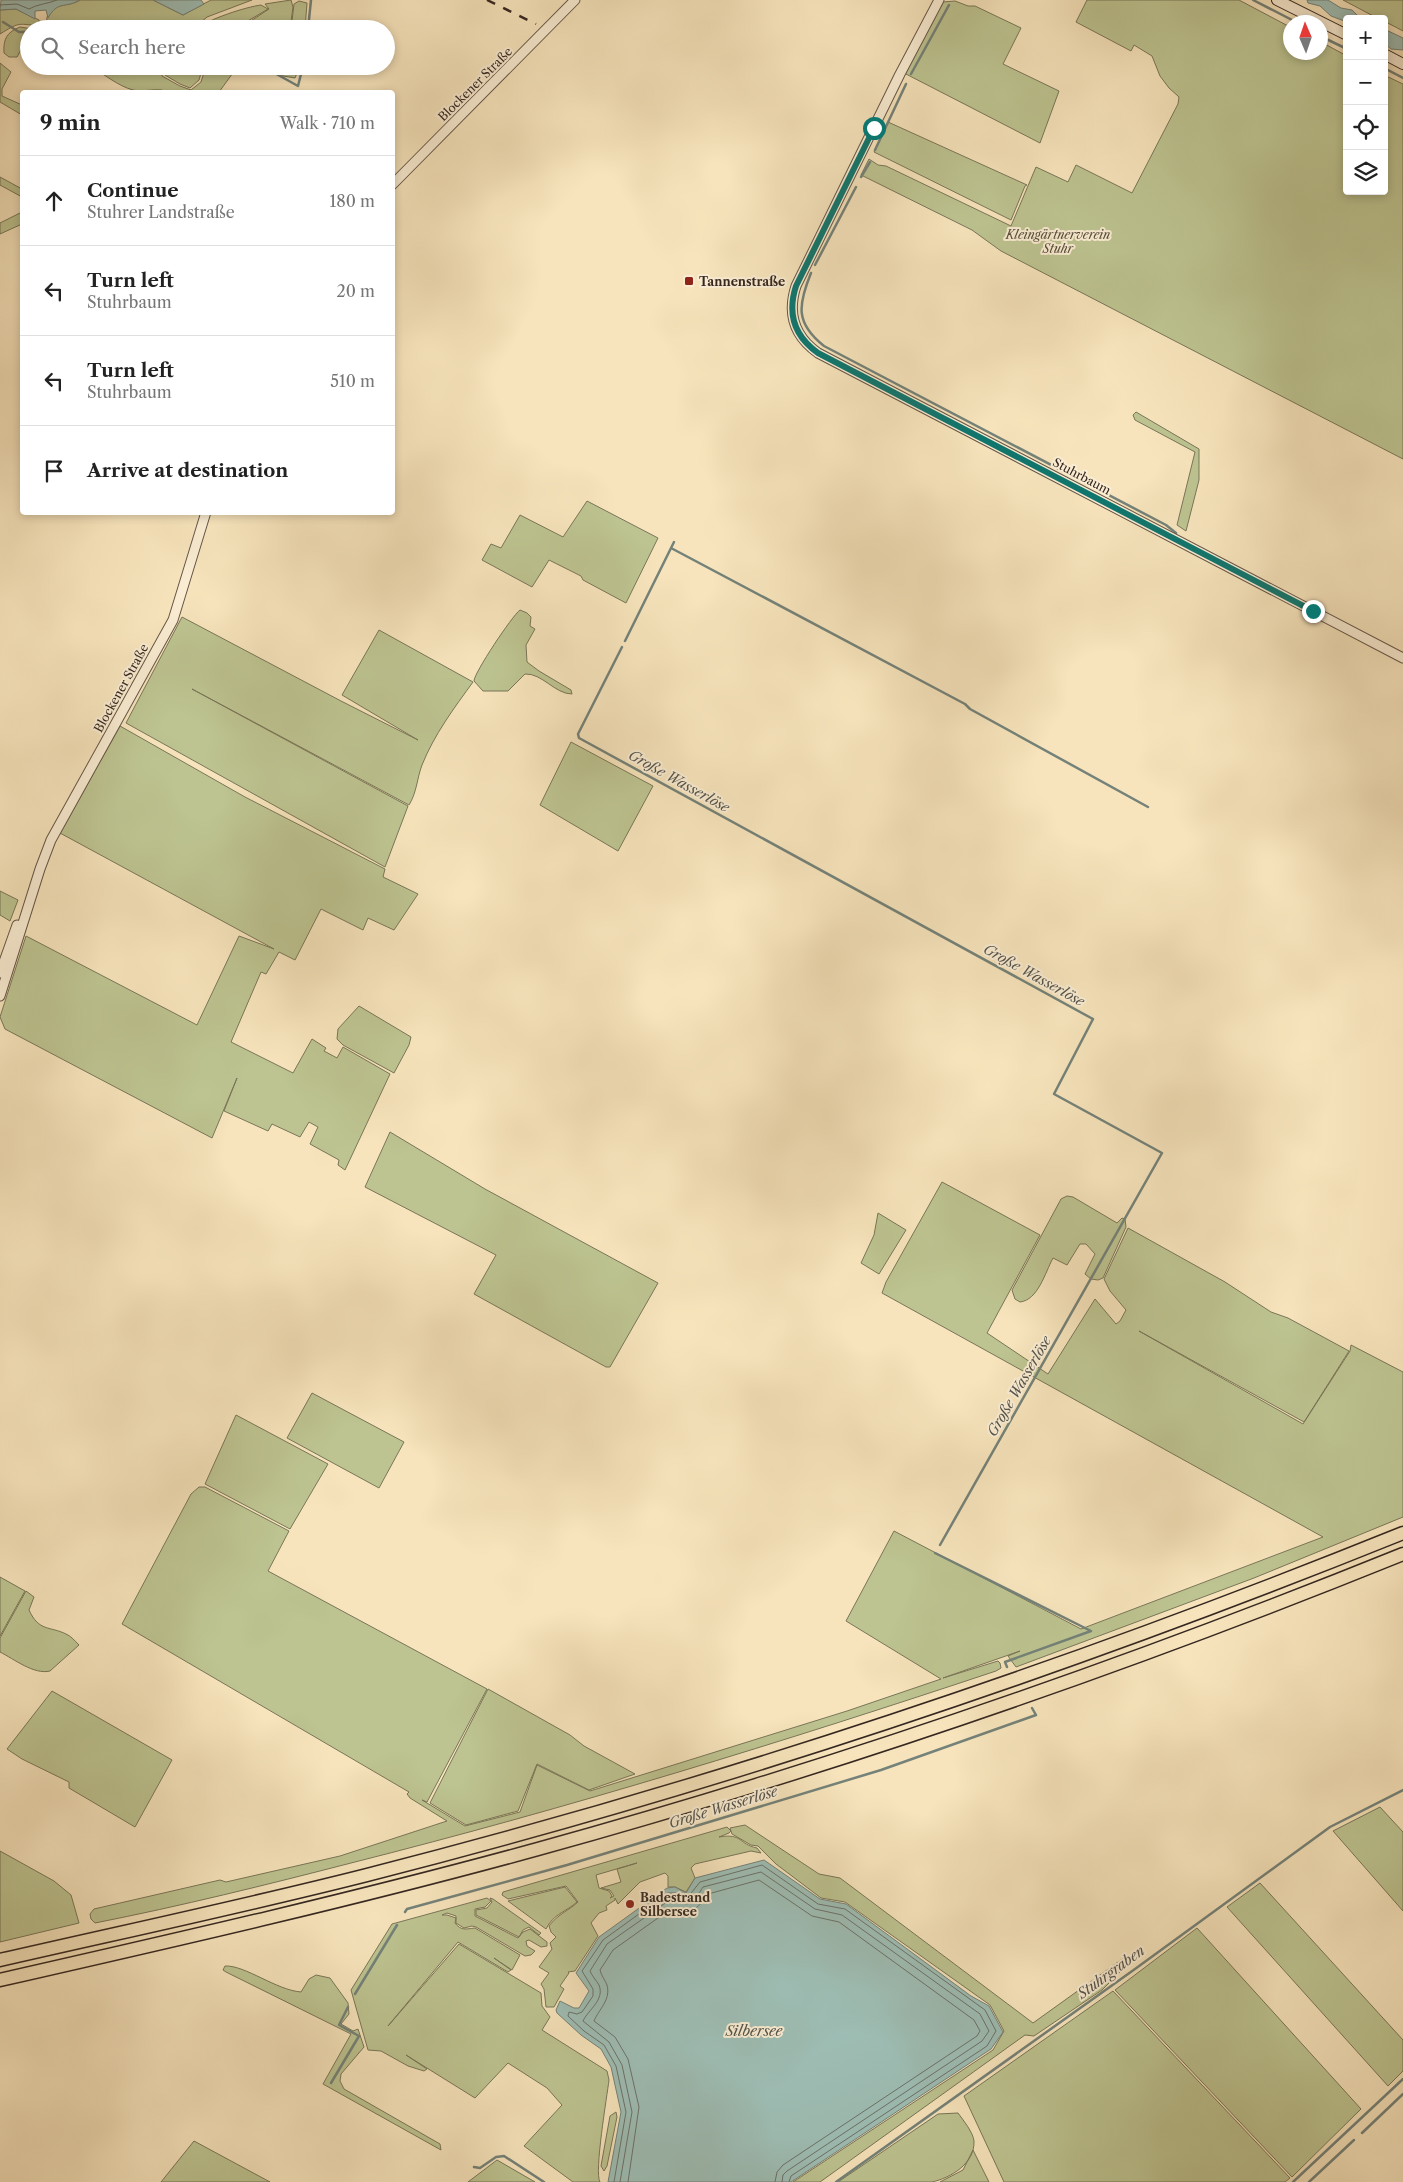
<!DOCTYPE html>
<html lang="en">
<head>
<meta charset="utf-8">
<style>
  body { margin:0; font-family:"Libre Caslon Text",serif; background:#f6f6f6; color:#222 }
  .controls { position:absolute; right:15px; top:15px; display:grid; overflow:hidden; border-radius:5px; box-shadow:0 2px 8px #0003 }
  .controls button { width:45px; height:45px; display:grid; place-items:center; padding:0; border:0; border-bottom:1px solid #e0e0e0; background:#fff; color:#222; font:25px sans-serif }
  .compass { position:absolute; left:1283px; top:15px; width:45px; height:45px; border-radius:50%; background:#fff; box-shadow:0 2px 8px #0003; rotate:358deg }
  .stop { position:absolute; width:15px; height:15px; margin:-11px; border:4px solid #0f766e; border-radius:50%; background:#fff }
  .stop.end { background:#0f766e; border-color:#fff; box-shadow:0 1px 5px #0008 }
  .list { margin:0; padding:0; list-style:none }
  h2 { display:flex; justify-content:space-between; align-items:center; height:65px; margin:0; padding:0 20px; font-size:21px }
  h2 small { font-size:16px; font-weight:400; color:#767676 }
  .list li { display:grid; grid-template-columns:32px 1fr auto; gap:15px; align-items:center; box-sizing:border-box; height:90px; padding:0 20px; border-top:1px solid #e0e0e0 }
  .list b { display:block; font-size:19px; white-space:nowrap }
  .list p { margin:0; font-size:16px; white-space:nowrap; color:#767676 }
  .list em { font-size:16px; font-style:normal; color:#767676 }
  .icon { flex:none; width:28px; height:28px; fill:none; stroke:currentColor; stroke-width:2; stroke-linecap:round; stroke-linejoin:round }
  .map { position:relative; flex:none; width:1403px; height:2182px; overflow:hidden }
  .search { position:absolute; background:#fff; box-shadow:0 2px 8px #0003; left:20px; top:20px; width:375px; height:55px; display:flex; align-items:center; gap:12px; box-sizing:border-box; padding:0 18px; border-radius:28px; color:#767676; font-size:19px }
  .panel { position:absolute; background:#fff; box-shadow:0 2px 8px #0003; left:20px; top:90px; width:375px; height:425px; border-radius:5px }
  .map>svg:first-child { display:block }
</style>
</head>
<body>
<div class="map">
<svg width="1403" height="2182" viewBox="0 0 1403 2182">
  <rect width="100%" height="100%" fill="#f7e4bc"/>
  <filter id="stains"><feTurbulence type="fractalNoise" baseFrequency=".004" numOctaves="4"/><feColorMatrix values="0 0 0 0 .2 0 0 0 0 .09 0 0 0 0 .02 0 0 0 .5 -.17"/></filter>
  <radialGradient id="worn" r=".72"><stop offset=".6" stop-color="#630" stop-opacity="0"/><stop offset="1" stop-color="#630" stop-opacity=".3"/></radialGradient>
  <path fill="#bdc491" stroke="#797658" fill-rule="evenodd" d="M 80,0 L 153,0 L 183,15 L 211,0 L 252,0 L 207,17 L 193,29 L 153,29 L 149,24 L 152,29 L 129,29 L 135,22 L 146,23 C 137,18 133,21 127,29 L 75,29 L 47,25 C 44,1 68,8 80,0 Z
    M 291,0 L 293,7 L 290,29 L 243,29 L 243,26 L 269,9 L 265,4 Z
    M 1087,0 L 1239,0 L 1290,27 L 1290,52 L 1320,52 L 1321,42 L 1347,56 L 1347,191 L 1384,191 L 1384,75 L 1403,84 L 1403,459 L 1001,251 L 972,230 L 861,175 L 869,159 L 878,165 L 886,166 L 1011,226 L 1036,167 L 1068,182 L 1076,165 L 1132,193 L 1178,104 L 1179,97 L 1169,88 L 1160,76 L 1152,56 L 1134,45 L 1131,51 L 1076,22 Z
    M 1343,0 L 1403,0 L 1403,31 L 1384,21 L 1384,19 L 1379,19 Z
    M 299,1 L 307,3 L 305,29 L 291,29 L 294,4 Z
    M 955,1 L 968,6 L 975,6 L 1021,28 L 1003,64 L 1059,91 L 1040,143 L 904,73 L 943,2 Z
    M 261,5 L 268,9 L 241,25 L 241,29 L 197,29 C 208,19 246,7 261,5 Z
    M 16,9 L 39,20 L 39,26 C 17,23 18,23 0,34 L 0,10 Z
    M 20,27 L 33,29 L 29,29 L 29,41 L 26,41 L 17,57 L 9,57 L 4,53 C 3,39 7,32 20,27 Z
    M 0,63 L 11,72 L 2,89 L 2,96 L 22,105 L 22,115 L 0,102 Z
    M 90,66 L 162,66 L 160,69 L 162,76 L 180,86 L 191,90 L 201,82 L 206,66 L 238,66 L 219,92 L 164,92 L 162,90 C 153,89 142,92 133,90 C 118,86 104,74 90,66 Z
    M 164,66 L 203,66 L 199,80 L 190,88 L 180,84 L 165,75 Z
    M 266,66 L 300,66 L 295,78 L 283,76 Z
    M 888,122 L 1027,185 L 1025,186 L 1011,220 L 874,152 Z
    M 0,177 L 22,189 L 22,197 L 0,185 Z
    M 22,212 L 22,224 L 0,234 L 0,223 Z
    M 1136,412 L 1199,449 L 1199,480 L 1186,531 L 1177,525 L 1195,452 L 1135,420 L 1133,415 Z
    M 587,501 L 658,538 L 626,603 L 583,580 L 581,576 L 549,560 L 532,587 L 482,560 L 491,544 L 501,548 L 520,515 L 563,537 Z
    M 520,610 L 527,613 L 531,617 L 530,626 L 535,629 L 526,645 L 527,662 L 539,671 L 571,690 L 572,694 C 555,694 542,673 525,674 L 508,691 L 483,691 L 474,681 C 474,673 512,616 520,610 Z
    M 182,617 L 341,701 L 418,740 L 342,695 L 379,630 L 473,682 C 454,708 434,735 422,765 C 417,778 417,792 409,805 L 192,689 L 408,806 L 385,867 L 126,723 Z
    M 120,726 L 245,797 L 385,869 L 383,877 L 418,894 L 394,930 L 368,918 L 363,930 L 321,909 L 295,960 L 279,952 L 266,974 L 261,972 L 231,1042 L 293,1073 L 312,1039 L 326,1048 L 324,1051 L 337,1058 L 343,1047 L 390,1074 L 345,1170 L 338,1165 L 339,1160 L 310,1144 L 318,1127 L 309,1122 L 300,1137 L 272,1124 L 268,1131 L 224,1111 L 237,1078 L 212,1138 L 5,1029 L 0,1017 L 26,936 L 197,1025 L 239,936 L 274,949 L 60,833 Z
    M 571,742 L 653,786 L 618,851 L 540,805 Z
    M 0,891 L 18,900 L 10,921 L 0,915 Z
    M 359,1006 L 411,1037 L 409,1045 L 394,1073 L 343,1045 L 337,1039 L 338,1029 Z
    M 390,1132 L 485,1189 L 658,1283 L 610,1367 L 606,1367 L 474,1294 L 496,1255 L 365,1187 Z
    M 942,1182 L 1040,1235 L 987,1333 L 1048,1374 L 1095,1299 L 1116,1324 L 1120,1321 L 1126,1310 L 1110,1291 L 1104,1279 L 1128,1228 L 1225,1282 L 1271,1312 L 1288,1318 L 1349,1351 L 1304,1422 L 1139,1331 L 1303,1424 L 1350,1351 L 1351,1345 L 1403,1372 L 1403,1517 L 1254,1578 L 1016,1667 L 1008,1656 L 1020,1651 L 943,1678 L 998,1661 L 1000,1663 L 1001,1668 L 996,1671 C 783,1742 569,1808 351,1863 C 266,1885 181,1906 95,1923 L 91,1919 L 90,1914 L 94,1909 L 220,1880 L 226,1882 L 340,1856 L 447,1821 L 410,1798 L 407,1794 L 409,1792 L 122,1624 L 191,1494 L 199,1487 L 205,1487 L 289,1531 L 268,1571 L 487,1689 L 427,1802 L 422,1800 L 465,1826 L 520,1812 L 537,1765 L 590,1791 L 847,1711 L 941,1679 L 846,1621 L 894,1531 L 1081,1629 L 1323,1537 L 882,1293 L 886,1282 Z
    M 1067,1196 L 1073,1197 L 1117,1223 L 1122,1218 L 1125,1219 L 1126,1227 L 1103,1278 L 1098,1280 L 1091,1279 L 1085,1274 L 1095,1254 L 1086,1244 L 1080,1244 L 1067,1265 L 1053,1258 C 1045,1273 1038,1300 1020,1302 L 1015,1299 L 1012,1290 L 1061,1199 Z
    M 878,1213 L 906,1230 L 879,1274 L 861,1263 L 874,1235 Z
    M 312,1393 L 404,1442 L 379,1488 L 287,1438 Z
    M 236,1415 L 328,1464 L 290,1529 L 205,1484 Z
    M 0,1577 L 25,1591 L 0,1636 Z
    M 26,1591 L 34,1597 L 29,1610 C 39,1632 50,1626 66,1634 C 71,1636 75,1641 79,1645 L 50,1671 C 34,1675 14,1659 0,1652 L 0,1638 Z
    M 488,1689 L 570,1735 L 584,1746 L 635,1774 L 589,1790 L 537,1764 L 518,1811 L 466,1825 L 430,1803 Z
    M 52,1691 L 172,1760 L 135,1827 L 69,1788 L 69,1782 L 22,1759 L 7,1749 Z
    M 1380,1807 L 1403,1832 L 1403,1911 L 1333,1831 Z
    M 745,1825 L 819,1874 L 840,1878 L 1033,2023 L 1125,1957 L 1128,1956 L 1130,1962 L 1102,1990 L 1034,2036 L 1025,2035 L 820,2182 L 793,2182 L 993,2050 L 1004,2031 L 990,2005 L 845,1902 L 821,1898 L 776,1864 L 758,1846 L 751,1845 L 732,1834 L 730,1828 Z
    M 727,1827 L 731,1831 L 729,1833 L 719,1837 C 743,1833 738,1844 757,1848 L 761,1853 L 751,1851 L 695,1864 L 691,1868 L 695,1878 L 686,1892 L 675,1887 L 668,1887 L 668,1876 L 665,1873 L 640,1882 L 618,1904 L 615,1898 L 615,1900 L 606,1906 L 607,1910 L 599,1913 L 591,1923 L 598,1936 L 575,1971 L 568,1972 L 569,1973 L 560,1986 L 564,1989 L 554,2007 L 546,2007 L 544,1989 L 541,1984 L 549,1973 L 539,1967 L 552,1949 L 550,1943 L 556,1937 L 551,1932 L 549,1926 C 557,1915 568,1911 578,1902 L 566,1886 L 508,1899 L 502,1895 L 503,1892 ZM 637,1863 L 617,1869 L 621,1882 L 601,1888 L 610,1890 L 614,1896 L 610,1898 L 612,1896 L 609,1891 L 599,1888 L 596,1875 Z
    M 0,1851 L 54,1881 L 71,1895 L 79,1923 L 0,1942 Z
    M 1260,1883 L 1403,2040 L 1403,2071 L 1388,2086 L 1227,1907 Z
    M 565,1887 L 577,1902 C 566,1912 553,1914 546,1929 L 508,1901 Z
    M 487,1898 L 491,1901 L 485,1907 L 475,1909 L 475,1916 L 518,1938 L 523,1932 L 530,1929 L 547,1942 L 547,1946 L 541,1947 L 529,1940 L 526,1941 L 527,1946 L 535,1951 L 531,1955 L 525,1956 L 476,1927 L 472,1926 L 464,1928 L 456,1923 L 456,1916 L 447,1913 L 442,1915 L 447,1915 L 456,1918 L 455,1923 C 461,1931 466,1929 475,1928 L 520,1955 L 512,1970 L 494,1958 L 511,1970 L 508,1972 L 458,1942 L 388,2026 L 459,1944 L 541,1993 L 542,2006 L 550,2017 L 542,2030 L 607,2071 L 609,2080 C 607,2096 594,2173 600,2182 L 573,2182 L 524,2146 L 562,2105 L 547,2088 L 508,2063 L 475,2098 L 406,2055 L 427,2069 L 424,2071 L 408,2066 L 381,2051 L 368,2050 L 351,1990 L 392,1924 Z
    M 490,1898 L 493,1899 L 541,1933 L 539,1935 L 529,1927 L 523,1930 L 519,1937 L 476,1915 L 476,1910 L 487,1908 L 492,1902 Z
    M 1197,1928 L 1361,2109 L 1292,2177 L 1115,1990 Z
    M 225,1966 C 245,1965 276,1990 301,1992 L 309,1979 L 316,1975 L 330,1978 L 348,2003 L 349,2014 L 341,2024 L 353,2031 L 358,2029 L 364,2047 L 341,2074 L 340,2081 L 344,2089 L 440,2144 L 441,2150 L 323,2084 L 351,2034 L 226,1972 L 223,1970 Z
    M 1113,1991 L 1290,2178 L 1285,2182 L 1004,2182 L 964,2096 Z
    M 616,2112 L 617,2117 L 607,2166 L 604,2171 L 601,2166 L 610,2116 Z
    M 958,2113 C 963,2120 973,2132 974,2141 C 975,2164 950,2178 932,2182 L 838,2182 L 938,2114 Z
    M 194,2141 L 270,2182 L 161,2182 Z
    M 973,2150 L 989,2182 L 940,2182 L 963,2170 Z
    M 497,2160 L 535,2182 L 468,2182 Z"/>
  <path fill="#9ebeb5" stroke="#748279" d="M 1,0 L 80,0 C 65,9 58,0 48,18 L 46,10 L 35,11 L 35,19 L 16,9 L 0,10 Z
    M 153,0 L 201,0 L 204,4 L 183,15 Z
    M 1307,0 L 1328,0 L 1341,8 L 1352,10 L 1361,19 L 1347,19 L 1347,22 L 1331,16 L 1320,6 L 1308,3 Z
    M 1384,29 L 1403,38 L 1403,50 L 1391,49 L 1384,43 Z
    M 764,1860 L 820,1899 L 846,1904 L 971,1996 L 989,2006 L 1003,2032 L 991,2049 L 791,2182 L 608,2182 L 621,2112 L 611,2067 L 601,2049 L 581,2035 L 557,2013 L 556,2010 L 560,2001 L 574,2008 L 579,2008 L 589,1991 L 576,1973 L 599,1937 L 667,1888 L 675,1887 L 686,1893 L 695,1878 Z"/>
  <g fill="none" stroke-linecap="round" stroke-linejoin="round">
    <path stroke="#6a726a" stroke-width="1" d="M 0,5 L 17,4 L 29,9 C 37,4 48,4 57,0
      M 614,2182 L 626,2112 L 616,2066 L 604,2045 L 584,2031 L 568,2016 L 569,2012 L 577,2014 L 582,2012 L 593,1996 L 593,1989 L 582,1971 L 603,1940 L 668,1893 L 675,1893 L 688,1897 L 700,1882 L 762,1865 L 818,1904 L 845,1909 L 985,2010 L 996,2031 L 987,2046 L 791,2176 L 789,2182
      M 620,2182 L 632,2112 L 622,2065 L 609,2042 L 583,2021 C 588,2010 605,2000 599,1985 C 596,1980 592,1976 590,1971 L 607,1944 L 671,1899 C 676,1899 677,1902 682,1903 C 694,1907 698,1894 703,1887 L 761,1872 L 815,1909 L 842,1915 L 980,2014 L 989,2031 L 982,2041 L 787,2171 L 783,2175 L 782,2182
      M 628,2182 L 639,2107 L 628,2059 L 615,2037 L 594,2021 C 599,2009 611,2000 607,1985 C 605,1980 601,1975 600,1970 L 613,1950 L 672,1908 C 694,1912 695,1912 708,1894 L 759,1880 L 812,1916 L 839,1922 L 974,2020 L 980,2031 L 977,2036 L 783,2165 L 777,2172 L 775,2182"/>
    <path stroke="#748279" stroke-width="2.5" d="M 1253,0 L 1296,22
      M 3,22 L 19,32 L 29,32
      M 90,29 L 91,22
      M 182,29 L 192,21 L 203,29
      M 308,29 L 311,0
      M 1320,36 L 1347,49
      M 262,66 L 298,86 L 303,66
      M 1384,68 L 1403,78
      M 911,74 L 949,5
      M 875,150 L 906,84
      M 861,177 L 870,162
      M 815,265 L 856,187
      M 811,273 C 798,305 795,323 824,346 L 1166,525 L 1176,533
      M 671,548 L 965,704 L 970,709 L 1148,807
      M 625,641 L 674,542
      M 622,647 L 578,734 L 579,738 L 1093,1019 L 1054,1094 L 1162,1153 L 940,1545
      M 935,1553 L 1091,1631 L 1005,1662 L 1007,1667
      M 405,1912 L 407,1909 L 567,1865 L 881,1770 L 1036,1715 L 1032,1708
      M 355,1994 L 397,1925
      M 331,2083 L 359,2036 L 339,2025 L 348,2007
      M 1362,2133 L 1403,2094
      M 474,2167 L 480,2168 L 496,2157 L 504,2156 L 544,2182
      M 836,2182 L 1135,1969 L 1330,1827 L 1403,1790
      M 1293,2182 L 1403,2079
      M 1309,2182 L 1354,2140"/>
    <g stroke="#665647" stroke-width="11">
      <path id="tertiary" d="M 939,0 L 900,74 L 796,286 C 787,314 794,336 818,353 L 1403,658
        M 392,185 L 575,0
        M 0,973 L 17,925
        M 0,996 L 40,869 L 51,840 L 173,620 L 206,512"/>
    </g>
    <g stroke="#352720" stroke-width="12">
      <path id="secondary" d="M 1277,0 L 1347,35
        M 1384,54 L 1403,64"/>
    </g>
    <g stroke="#352720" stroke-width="15">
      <path id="motorway" d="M 0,1960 C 122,1932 245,1906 367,1875 C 720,1785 1066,1669 1403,1533
        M 0,1980 C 180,1939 360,1898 538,1849 C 831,1768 1121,1668 1403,1554"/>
    </g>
    <use href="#tertiary" stroke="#faedd3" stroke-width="9"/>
    <use href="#secondary" stroke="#faedd3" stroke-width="10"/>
    <use href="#motorway" stroke="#f7e4bc" stroke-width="12"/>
    <path stroke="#352720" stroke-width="2.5" stroke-dasharray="9 9" stroke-linecap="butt" d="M 487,0 L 536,24"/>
  </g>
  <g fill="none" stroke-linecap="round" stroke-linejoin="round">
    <path stroke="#0f766e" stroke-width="6" d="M 874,128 L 796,286 C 787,314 794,336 818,353 L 1313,611"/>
  </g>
  <g fill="#8f2418" stroke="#faedd3" stroke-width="2">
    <rect x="684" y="276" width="10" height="10" rx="2.5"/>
    <circle cx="630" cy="1904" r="5"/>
  </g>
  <g text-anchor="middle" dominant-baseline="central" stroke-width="4" stroke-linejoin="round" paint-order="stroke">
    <g font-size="12" fill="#352720" stroke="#faedd3">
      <text transform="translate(475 84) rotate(-45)">Blockener Straße</text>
      <text transform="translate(1082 476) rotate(28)">Stuhrbaum</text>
      <text transform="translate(121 688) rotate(-61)">Blockener Straße</text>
    </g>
    <g font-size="12" font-style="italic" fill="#574e3c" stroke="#faedd3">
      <text x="1058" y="234">Kleingärtnerverein<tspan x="1058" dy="14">Stuhr</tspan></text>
    </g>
    <g font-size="12" font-weight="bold" fill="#352720" stroke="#faedd3" text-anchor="start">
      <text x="699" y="281">Tannenstraße</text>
      <text x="640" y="1897">Badestrand<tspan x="640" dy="14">Silbersee</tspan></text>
    </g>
    <g font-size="14" font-style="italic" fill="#54544d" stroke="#faedd3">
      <text transform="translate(679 781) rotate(29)">Große Wasserlöse</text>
      <text transform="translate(1034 975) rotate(29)">Große Wasserlöse</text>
      <text transform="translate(1019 1386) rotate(-60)">Große Wasserlöse</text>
      <text transform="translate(723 1807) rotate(-17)">Große Wasserlöse</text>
      <text transform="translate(1111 1972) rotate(-36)">Stuhrgraben</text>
      <text x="754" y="2031">Silbersee</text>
    </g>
  </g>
  <rect width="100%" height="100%" filter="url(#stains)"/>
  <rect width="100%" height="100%" fill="url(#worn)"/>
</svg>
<div class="controls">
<button>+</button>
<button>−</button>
<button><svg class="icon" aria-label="locate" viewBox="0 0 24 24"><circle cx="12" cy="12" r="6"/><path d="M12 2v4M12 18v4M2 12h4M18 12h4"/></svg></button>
<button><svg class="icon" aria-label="layers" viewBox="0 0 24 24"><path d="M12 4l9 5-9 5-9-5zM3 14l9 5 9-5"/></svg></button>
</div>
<svg class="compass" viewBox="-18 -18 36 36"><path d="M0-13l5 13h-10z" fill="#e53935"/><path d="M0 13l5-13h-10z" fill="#767676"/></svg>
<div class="stop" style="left:874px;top:128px"></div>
<div class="stop end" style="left:1313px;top:611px"></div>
<div class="search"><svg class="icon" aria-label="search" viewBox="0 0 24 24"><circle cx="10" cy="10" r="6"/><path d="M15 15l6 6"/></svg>Search here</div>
<section class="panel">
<h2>9 min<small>Walk · 710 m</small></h2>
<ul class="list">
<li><svg class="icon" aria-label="ahead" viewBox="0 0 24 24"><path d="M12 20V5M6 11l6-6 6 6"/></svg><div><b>Continue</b><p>Stuhrer Landstraße</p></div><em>180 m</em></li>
<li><svg class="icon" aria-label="left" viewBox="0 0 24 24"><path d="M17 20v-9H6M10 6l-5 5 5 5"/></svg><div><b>Turn left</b><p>Stuhrbaum</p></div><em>20 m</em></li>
<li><svg class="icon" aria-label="left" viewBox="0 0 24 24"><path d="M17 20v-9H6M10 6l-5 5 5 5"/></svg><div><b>Turn left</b><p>Stuhrbaum</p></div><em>510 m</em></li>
<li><svg class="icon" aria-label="arrive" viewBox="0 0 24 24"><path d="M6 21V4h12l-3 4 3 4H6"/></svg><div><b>Arrive at destination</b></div></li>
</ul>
</section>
</div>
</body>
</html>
